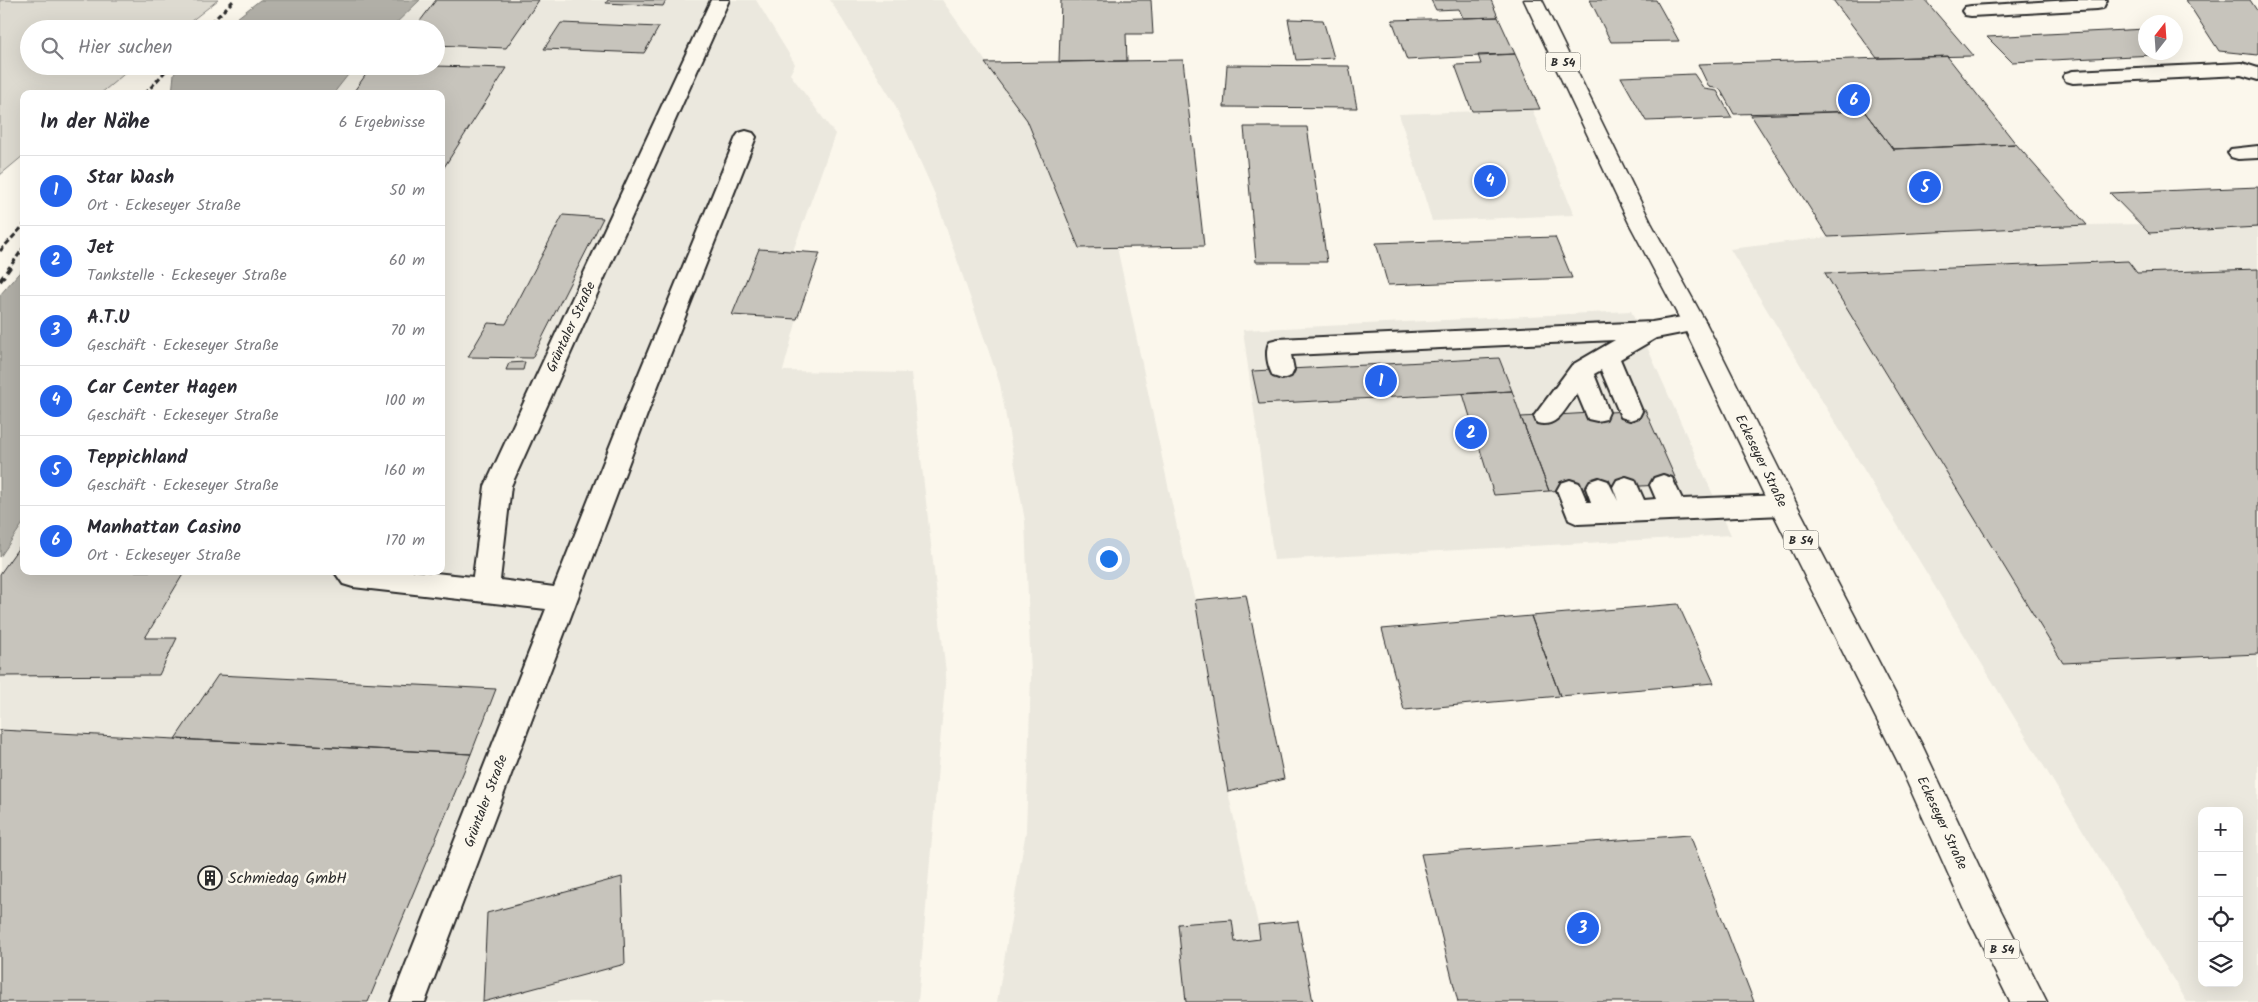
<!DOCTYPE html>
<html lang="de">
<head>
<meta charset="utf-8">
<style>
  body { margin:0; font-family:Kalam,sans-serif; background:#f7f7f7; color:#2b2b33 }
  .controls { position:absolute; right:15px; bottom:15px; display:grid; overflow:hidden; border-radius:10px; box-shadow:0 5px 20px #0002 }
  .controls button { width:45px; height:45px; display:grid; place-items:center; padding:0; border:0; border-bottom:1px solid #e1e1e2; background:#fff; color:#2b2b33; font:25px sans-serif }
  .compass { position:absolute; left:2138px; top:15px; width:45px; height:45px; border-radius:50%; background:#fff; box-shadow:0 5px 20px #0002; rotate:17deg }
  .you { position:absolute; left:1108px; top:558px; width:18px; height:18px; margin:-12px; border:4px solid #fff; border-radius:50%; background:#1a73e8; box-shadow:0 0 0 8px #1a73e833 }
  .badge { display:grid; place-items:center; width:32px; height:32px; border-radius:50%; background:#2563eb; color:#fff; font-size:16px; font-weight:700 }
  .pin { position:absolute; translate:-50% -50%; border:2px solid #fff; box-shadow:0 1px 5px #0006 }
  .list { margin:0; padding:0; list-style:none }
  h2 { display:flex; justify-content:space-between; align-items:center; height:65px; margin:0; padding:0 20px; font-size:21px }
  h2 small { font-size:16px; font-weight:400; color:#7c7c81 }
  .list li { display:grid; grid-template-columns:32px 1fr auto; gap:15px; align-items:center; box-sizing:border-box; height:70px; padding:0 20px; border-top:1px solid #e1e1e2 }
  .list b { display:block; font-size:19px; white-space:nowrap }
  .list p { margin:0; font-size:16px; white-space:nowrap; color:#7c7c81 }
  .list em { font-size:16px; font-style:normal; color:#7c7c81 }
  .icon { flex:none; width:28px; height:28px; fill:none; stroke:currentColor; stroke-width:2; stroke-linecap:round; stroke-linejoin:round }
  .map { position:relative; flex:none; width:2258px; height:1002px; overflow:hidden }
  .search { position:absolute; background:#fff; box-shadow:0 5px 20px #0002; left:20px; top:20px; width:425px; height:55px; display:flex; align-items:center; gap:12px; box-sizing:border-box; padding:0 18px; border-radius:28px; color:#7c7c81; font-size:19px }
  .panel { position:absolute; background:#fff; box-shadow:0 5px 20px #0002; left:20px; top:90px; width:425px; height:485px; border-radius:10px }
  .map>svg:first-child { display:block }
</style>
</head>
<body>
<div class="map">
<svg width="2258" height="1002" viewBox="0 0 2258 1002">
  <rect width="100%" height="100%" fill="#fbf7ec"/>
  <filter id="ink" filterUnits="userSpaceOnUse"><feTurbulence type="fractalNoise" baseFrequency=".02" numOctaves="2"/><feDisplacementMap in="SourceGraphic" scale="10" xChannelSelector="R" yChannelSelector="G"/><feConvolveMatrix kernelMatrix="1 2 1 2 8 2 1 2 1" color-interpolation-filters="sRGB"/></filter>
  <g filter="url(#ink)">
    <path fill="#ebe8de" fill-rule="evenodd" d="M 420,0 L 756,0 L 795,64 L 790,74 L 835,134 L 793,251 L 820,253 L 797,319 L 783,371 L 911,373 L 946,673 L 918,1002 L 0,1002 L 0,557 L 24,522 L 24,571 L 441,571 L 441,94 L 333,94 L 355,66 L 436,66 L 436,29 L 390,29 Z
      M 830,0 L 942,0 L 1027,120 L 1079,248 L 1117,247 L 1181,546 L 1195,600 L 1228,792 L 1258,924 L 1298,921 L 1313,1002 L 997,1002 L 1026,831 L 1031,676 L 1025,521 L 1000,384 L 933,190 L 893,101 Z
      M 1532,109 L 1574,215 L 1432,221 L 1399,114 Z
      M 2258,222 L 2258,1002 L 2187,1002 L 1730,249 L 1828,237 L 2087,225 ZM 2202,811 L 2239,811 L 2239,983 L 2202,983 Z
      M 1631,311 L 1731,535 L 1274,560 L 1243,330 Z"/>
    <path fill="#dddad0" stroke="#84827e" d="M 0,0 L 218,0 L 181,29 L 29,29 L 29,66 L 134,66 L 100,94 L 24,94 L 24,155 L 0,175 Z"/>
    <path fill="#b1afa7" stroke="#7b7a75" d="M 260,0 L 420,0 L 390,29 L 223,29 Z
      M 182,66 L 355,66 L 333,94 L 172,94 L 174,74 Z
      M 24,267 L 24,522 L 0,557 L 0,295 Z"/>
    <path fill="#c7c4bc" stroke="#2b2b2b" d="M 436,0 L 539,0 L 506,48 L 436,45 L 436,29 L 414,29 Z
      M 608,0 L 666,0 L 663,6 L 606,3 Z
      M 1061,0 L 1151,0 L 1153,34 L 1126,34 L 1127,61 L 1059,62 Z
      M 1431,0 L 1491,0 L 1498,17 L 1463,18 L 1459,9 L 1436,10 Z
      M 1590,0 L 1656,0 L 1679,41 L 1611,42 Z
      M 1833,0 L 1925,0 L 1973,56 L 1877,58 Z
      M 2186,0 L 2250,0 L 2258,12 L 2258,55 L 2219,51 Z
      M 1498,17 L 1515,54 L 1407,60 L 1392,20 Z
      M 1288,19 L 1323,20 L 1334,58 L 1296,60 Z
      M 561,23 L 659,27 L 644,53 L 544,49 Z
      M 2146,29 L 2146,52 L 2171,52 L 2174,54 L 2012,62 L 1987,37 Z
      M 1515,54 L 1540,109 L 1472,111 L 1455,65 L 1481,64 L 1478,55 Z
      M 1947,56 L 2016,144 L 1893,149 L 1864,111 L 1734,114 L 1720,89 L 1709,87 L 1698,64 Z
      M 1183,60 L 1204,246 L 1079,248 L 1027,120 L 985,63 Z
      M 1227,65 L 1349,66 L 1357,108 L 1224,107 Z
      M 372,66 L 436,66 L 507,68 L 441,172 L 441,94 L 352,94 Z
      M 1694,74 L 1704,89 L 1717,91 L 1732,118 L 1646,121 L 1621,77 Z
      M 1864,111 L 1893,149 L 2016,144 L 2087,225 L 1828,237 L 1751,115 Z
      M 1244,127 L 1307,127 L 1327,262 L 1256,262 Z
      M 2258,187 L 2258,227 L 2149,233 L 2110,193 Z
      M 563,215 L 603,218 L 532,358 L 468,357 L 488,323 L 506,324 Z
      M 1555,237 L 1572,278 L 1388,285 L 1376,243 Z
      M 759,249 L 820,253 L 797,319 L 732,315 Z
      M 2128,261 L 2137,273 L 2258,269 L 2258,654 L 2063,663 L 1825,273 Z
      M 1499,358 L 1512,391 L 1259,404 L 1252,371 Z
      M 525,362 L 523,370 L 506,370 L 509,363 Z
      M 1512,391 L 1521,417 L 1549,491 L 1494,495 L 1463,394 Z
      M 1645,410 L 1678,484 L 1549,491 L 1521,417 Z
      M 24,540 L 24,571 L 185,571 L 145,638 L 177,638 L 159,675 L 0,676 L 0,574 Z
      M 1246,595 L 1284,779 L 1228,792 L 1195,600 Z
      M 1678,604 L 1714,683 L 1560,696 L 1531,616 Z
      M 1531,616 L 1560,696 L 1404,710 L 1382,629 Z
      M 218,675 L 496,689 L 471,754 L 175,739 Z
      M 0,730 L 175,739 L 471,754 L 368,1002 L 0,1002 Z
      M 1690,835 L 1754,1002 L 1458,1002 L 1421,854 Z
      M 622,877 L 625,964 L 483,1002 L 487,913 Z
      M 1232,920 L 1235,942 L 1260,939 L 1258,925 L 1298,921 L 1313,1002 L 1186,1002 L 1178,924 Z"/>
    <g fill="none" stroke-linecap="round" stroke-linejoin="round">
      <g stroke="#2b2b2b" stroke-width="4">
        <path id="service" d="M 711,0 L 729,0 L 511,486 L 500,580 L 554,587 L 633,388 L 736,137 L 739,133 L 746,131 L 753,133 L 756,137 L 657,388 L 425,1002 L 391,1002 L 546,609 L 353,587 L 343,584 L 334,571 L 416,571 L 473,577 L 485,486 Z
          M 2072,0 L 2107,0 L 2103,8 L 2097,9 L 1971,16 L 1965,15 L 1962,11 L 1965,7 L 1971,6 Z
          M 2242,63 L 2258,68 L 2258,80 L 2241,75 L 2073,83 L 2066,81 L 2063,77 L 2066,73 L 2073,71 Z
          M 2258,146 L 2258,158 L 2238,159 L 2231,157 L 2228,153 L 2231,149 Z
          M 1694,315 L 1702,317 L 1706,323 L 1702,329 L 1656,338 L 1620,359 L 1642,411 L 1639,417 L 1630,420 L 1621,417 L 1601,370 L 1594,374 L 1609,412 L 1606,419 L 1597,421 L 1588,419 L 1577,393 C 1566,407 1558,429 1537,423 L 1534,416 L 1572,365 L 1615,340 L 1291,355 L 1294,370 L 1291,376 L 1282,379 L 1273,376 C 1268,367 1264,351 1270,341 L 1278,339 L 1652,322 Z
          M 1663,475 L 1672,478 L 1682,499 L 1783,495 L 1792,498 L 1796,505 L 1792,512 L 1783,515 L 1578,524 L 1569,520 L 1557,490 L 1561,483 L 1570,480 L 1579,483 L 1587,502 L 1591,502 L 1586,488 L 1590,481 L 1599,478 L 1608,481 L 1618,501 L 1613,487 L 1617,480 L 1626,477 L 1635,480 L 1644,500 L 1656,499 L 1650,485 L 1654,478 Z"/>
      </g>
      <g stroke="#2b2b2b" stroke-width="3">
        <path id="primary" d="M 1524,0 L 1542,0 L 1651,223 L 1706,323 L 1797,505 L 1922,745 L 1987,883 L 2047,1002 L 2010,1002 L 1963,907 L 1899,764 L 1769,505 L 1682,323 L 1629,223 Z"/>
      </g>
      <use href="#service" fill="#fbf7ec" fill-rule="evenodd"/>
      <use href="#primary" fill="#fbf7ec" fill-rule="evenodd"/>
      <path stroke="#2b2b2b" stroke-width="3" stroke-dasharray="5.5 3" stroke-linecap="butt" d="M 205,29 L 234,0
        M 145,94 L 170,66
        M 0,251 L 24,225
        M 12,264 L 24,247"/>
      <path stroke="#2b2b2b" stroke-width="4" stroke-dasharray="7 4" stroke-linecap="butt" d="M 0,281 L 13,263"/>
    </g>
  </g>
  <defs>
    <g id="building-ring" transform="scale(1.25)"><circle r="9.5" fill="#fbf7ec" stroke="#2b2b2b" stroke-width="1.5"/><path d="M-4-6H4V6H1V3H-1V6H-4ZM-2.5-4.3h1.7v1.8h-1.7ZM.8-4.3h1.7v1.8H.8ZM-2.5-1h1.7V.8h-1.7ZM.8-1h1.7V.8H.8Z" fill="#2b2b2b"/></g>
  </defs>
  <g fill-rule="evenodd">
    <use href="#building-ring" x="210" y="878"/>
  </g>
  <g text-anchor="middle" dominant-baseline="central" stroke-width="5" stroke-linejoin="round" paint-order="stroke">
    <g fill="#fbf7ec" stroke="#696865" stroke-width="1">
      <rect x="1545.5" y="52.5" width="35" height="19" rx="4"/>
      <rect x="1783.5" y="530.5" width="35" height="19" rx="4"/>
      <rect x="1984.5" y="939.5" width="35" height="19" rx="4"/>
    </g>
    <g font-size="12" font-weight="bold" fill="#2b2b2b">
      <text x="1563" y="62">B 54</text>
      <text x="1801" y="540">B 54</text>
      <text x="2002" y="949">B 54</text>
    </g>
    <g font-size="14" fill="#2b2b2b" stroke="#fbf7ec">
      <text transform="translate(571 327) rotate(-65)">Grüntaler Straße</text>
      <text transform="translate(1761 461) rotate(64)">Eckeseyer Straße</text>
      <text transform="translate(486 801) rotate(-69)">Grüntaler Straße</text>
      <text transform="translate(1942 823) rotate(65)">Eckeseyer Straße</text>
    </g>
    <g font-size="16" fill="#2b2b2b" stroke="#fbf7ec" text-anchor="start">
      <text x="228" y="878">Schmiedag GmbH</text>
    </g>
  </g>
</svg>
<div class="controls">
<button>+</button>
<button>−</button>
<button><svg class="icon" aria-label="locate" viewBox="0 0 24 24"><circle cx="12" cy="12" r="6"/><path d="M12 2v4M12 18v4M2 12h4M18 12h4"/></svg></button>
<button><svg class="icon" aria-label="layers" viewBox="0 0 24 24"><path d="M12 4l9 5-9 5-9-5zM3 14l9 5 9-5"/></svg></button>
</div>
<svg class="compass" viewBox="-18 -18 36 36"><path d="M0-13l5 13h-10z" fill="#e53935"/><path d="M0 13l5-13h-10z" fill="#7c7c81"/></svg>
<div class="you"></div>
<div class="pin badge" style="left:1381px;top:381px">1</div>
<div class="pin badge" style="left:1471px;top:433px">2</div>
<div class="pin badge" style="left:1583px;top:928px">3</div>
<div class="pin badge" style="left:1490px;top:181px">4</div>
<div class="pin badge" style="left:1925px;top:187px">5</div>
<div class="pin badge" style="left:1854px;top:100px">6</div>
<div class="search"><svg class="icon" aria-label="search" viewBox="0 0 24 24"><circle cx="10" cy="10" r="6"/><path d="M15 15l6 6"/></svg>Hier suchen</div>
<section class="panel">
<h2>In der Nähe<small>6 Ergebnisse</small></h2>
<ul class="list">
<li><span class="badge">1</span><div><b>Star Wash</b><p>Ort · Eckeseyer Straße</p></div><em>50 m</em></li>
<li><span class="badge">2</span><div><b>Jet</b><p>Tankstelle · Eckeseyer Straße</p></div><em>60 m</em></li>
<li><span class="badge">3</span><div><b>A.T.U</b><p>Geschäft · Eckeseyer Straße</p></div><em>70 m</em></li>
<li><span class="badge">4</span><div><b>Car Center Hagen</b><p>Geschäft · Eckeseyer Straße</p></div><em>100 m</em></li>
<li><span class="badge">5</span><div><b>Teppichland</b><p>Geschäft · Eckeseyer Straße</p></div><em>160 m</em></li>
<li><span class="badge">6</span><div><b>Manhattan Casino</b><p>Ort · Eckeseyer Straße</p></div><em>170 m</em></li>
</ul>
</section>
</div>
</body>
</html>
